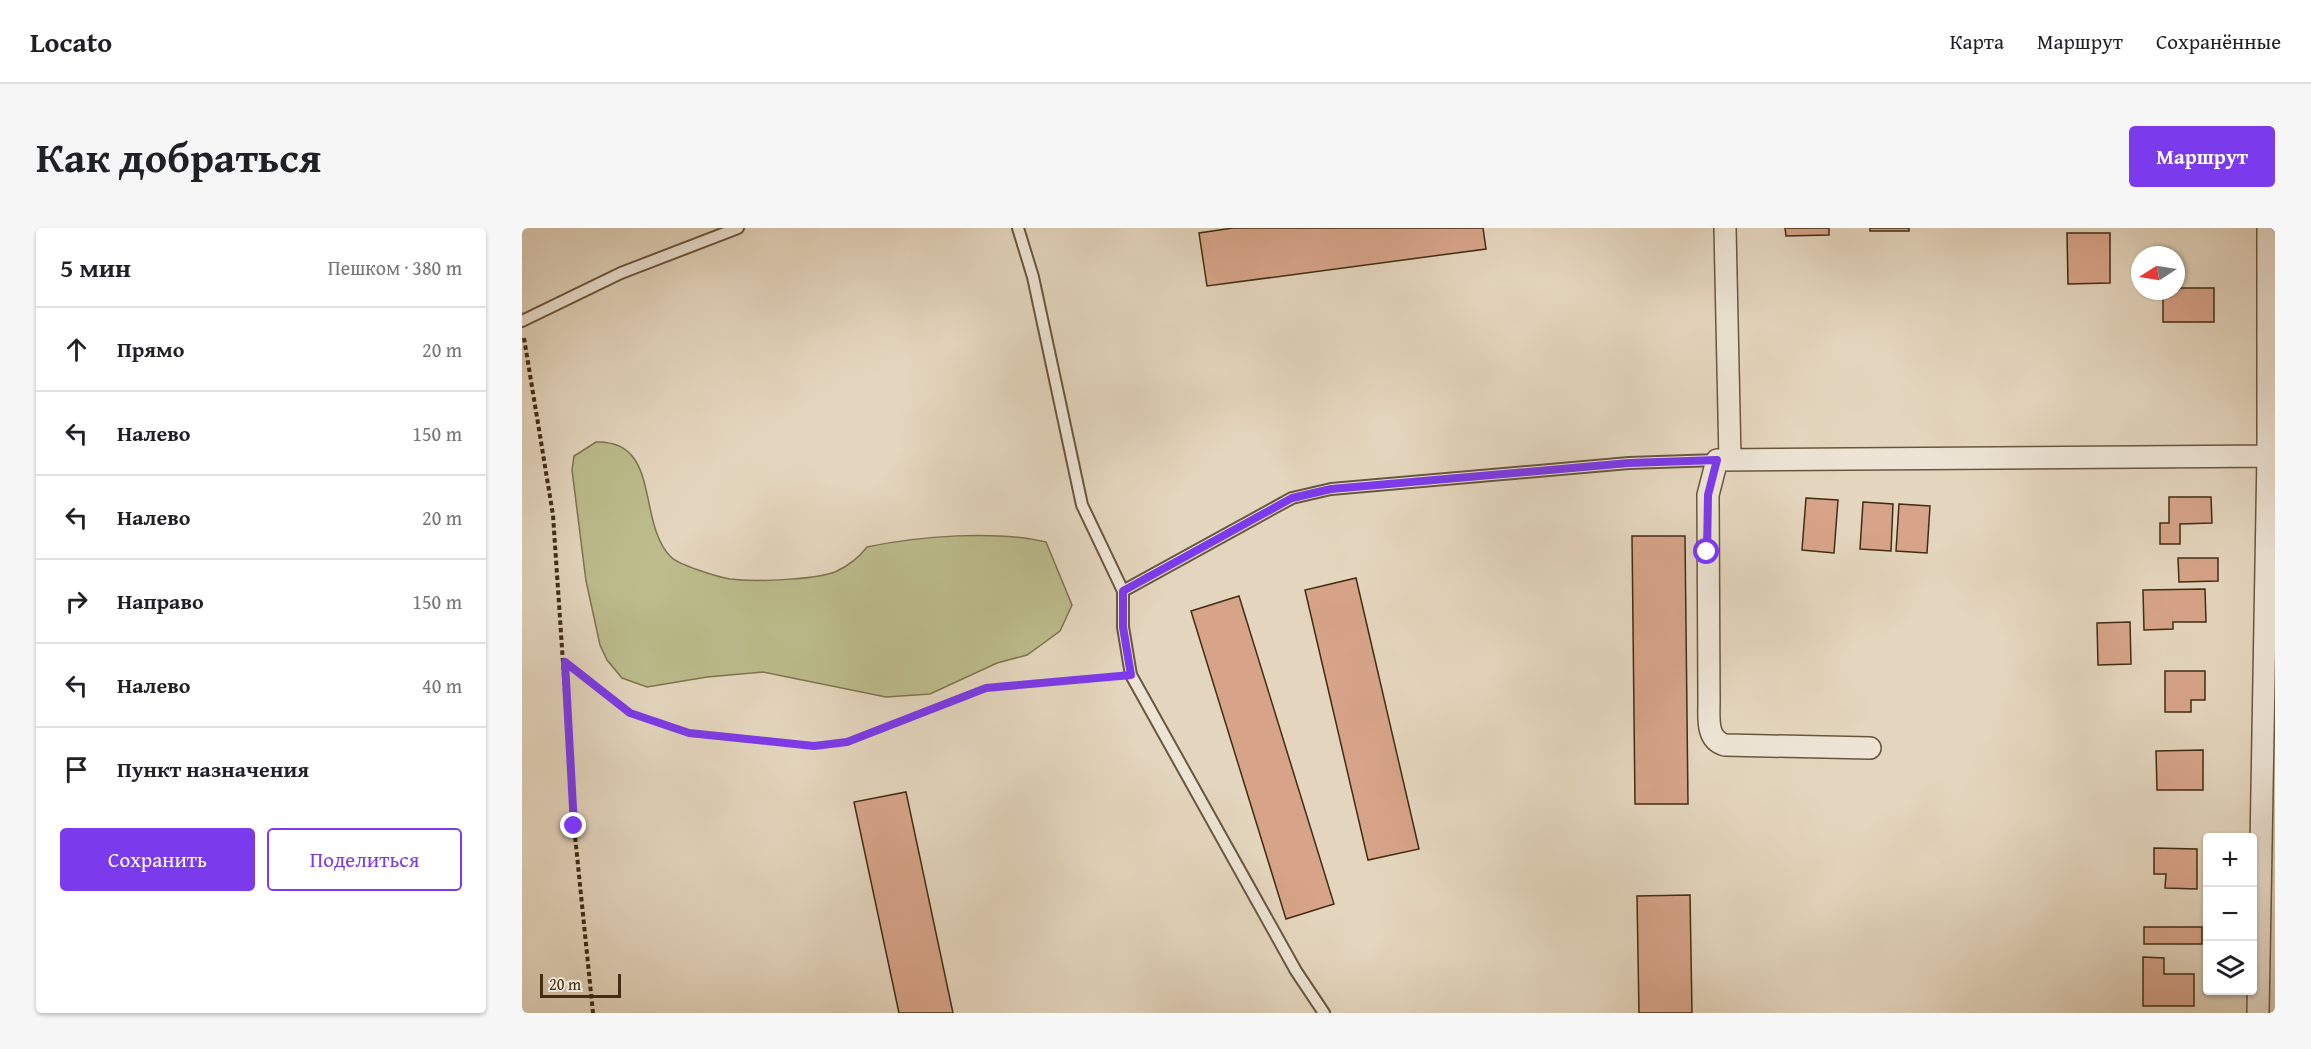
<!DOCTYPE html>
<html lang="ru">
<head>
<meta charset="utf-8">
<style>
  body { margin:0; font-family:"Gentium Book Plus",serif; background:#f6f6f6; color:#202124 }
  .controls { position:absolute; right:18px; bottom:18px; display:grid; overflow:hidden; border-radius:6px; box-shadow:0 2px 4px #0004 }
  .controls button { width:54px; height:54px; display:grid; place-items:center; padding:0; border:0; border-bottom:2px solid #e0e0e0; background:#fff; color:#202124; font:30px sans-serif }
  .compass { position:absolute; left:1609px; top:18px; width:54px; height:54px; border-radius:50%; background:#fff; box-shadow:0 2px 4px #0004; rotate:258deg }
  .scale { position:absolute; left:18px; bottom:15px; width:81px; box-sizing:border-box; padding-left:6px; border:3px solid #402d12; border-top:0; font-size:16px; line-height:21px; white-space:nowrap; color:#402d12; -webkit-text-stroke:4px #ede4d5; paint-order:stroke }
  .stop { position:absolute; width:18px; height:18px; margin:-14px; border:4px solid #7c3aed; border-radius:50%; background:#fff }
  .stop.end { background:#7c3aed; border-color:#fff; box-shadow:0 2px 6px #0008 }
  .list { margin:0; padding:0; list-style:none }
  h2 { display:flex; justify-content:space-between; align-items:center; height:78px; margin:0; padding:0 24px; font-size:26px }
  h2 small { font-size:20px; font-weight:400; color:#757577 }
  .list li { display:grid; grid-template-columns:39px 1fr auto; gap:18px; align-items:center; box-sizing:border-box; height:84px; padding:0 24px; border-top:2px solid #e0e0e0 }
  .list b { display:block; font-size:22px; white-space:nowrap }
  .list em { font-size:20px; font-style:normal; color:#757577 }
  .actions { display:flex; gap:12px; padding:18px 24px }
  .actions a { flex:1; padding:14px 0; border:2px solid #7c3aed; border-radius:6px; text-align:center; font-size:21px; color:#7c3aed }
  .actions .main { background:#7c3aed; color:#fff }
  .icon { flex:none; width:33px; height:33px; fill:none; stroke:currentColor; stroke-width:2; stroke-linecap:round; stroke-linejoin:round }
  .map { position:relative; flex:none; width:1753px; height:785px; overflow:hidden; border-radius:6px }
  header { display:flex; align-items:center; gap:36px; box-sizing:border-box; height:84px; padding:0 30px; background:#fff; border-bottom:2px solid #e0e0e0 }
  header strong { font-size:28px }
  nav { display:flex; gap:33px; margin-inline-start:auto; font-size:21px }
  .intro { display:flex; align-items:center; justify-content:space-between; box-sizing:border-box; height:144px; padding:0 36px }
  h1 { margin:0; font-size:42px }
  .button { padding:15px 27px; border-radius:6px; background:#7c3aed; color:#fff; font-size:21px; font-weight:700 }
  main { display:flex; gap:36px; padding:0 36px }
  aside { flex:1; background:#fff; border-radius:6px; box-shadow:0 2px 4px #0004 }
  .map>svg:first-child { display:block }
</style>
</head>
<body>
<header>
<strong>Locato</strong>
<nav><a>Карта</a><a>Маршрут</a><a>Сохранённые</a></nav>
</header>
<div class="intro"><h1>Как добраться</h1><a class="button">Маршрут</a></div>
<main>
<aside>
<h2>5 мин<small>Пешком · 380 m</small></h2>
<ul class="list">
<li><svg class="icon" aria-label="ahead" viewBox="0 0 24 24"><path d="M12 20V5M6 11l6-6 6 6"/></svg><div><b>Прямо</b></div><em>20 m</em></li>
<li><svg class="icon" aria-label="left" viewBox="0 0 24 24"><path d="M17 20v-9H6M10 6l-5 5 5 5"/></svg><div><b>Налево</b></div><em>150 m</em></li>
<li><svg class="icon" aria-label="left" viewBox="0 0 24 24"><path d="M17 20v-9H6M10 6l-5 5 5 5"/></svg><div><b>Налево</b></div><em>20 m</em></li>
<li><svg class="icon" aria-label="right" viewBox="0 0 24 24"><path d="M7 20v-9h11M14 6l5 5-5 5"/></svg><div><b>Направо</b></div><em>150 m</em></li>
<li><svg class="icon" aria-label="left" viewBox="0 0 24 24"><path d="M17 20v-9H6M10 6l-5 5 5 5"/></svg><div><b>Налево</b></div><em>40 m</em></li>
<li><svg class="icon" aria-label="arrive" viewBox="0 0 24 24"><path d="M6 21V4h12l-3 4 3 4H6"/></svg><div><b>Пункт назначения</b></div></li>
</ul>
<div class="actions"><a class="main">Сохранить</a><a>Поделиться</a></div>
</aside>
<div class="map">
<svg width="1753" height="785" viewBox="0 0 1753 785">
  <rect width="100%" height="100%" fill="#e4d6be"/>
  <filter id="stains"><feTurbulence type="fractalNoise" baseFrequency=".00333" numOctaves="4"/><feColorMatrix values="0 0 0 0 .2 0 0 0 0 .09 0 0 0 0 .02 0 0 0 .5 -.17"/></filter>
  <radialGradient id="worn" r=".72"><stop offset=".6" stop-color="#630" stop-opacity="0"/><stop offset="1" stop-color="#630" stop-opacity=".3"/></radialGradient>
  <path fill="#bcbc8c" stroke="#7e744f" stroke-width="1.5" d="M 74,214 C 140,212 114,294 149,329 C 157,337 196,349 208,351 C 232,354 291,352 313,344 C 326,338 336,331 345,319 C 397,308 473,302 524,314 L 550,377 L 538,403 L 505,427 L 475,435 L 408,466 L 364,469 L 241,444 L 185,449 L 125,459 L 100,450 L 85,432 L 78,417 L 64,353 L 50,242 L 52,228 Z"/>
  <path fill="#d7a489" stroke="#402d12" stroke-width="1.5" d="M 711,0 L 961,0 L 964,21 L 685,58 L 677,5 Z
    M 1263,0 L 1307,0 L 1307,7 L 1264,8 Z
    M 1348,0 L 1387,0 L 1387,3 L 1348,3 Z
    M 1545,5 L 1588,5 L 1588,55 L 1546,56 Z
    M 1654,60 L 1692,60 L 1692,94 L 1641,94 L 1641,63 L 1654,63 Z
    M 1647,269 L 1689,269 L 1690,295 L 1658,296 L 1658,316 L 1638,316 L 1638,295 L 1647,295 Z
    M 1284,270 L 1316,272 L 1312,325 L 1280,322 Z
    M 1341,274 L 1371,276 L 1369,323 L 1338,321 Z
    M 1377,276 L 1408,278 L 1405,325 L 1374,323 Z
    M 1110,308 L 1163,308 L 1166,576 L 1113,576 Z
    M 1656,330 L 1696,330 L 1696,353 L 1657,354 Z
    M 834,350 L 897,621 L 846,632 L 783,362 Z
    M 1683,361 L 1684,394 L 1651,394 L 1651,401 L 1622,402 L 1621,362 Z
    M 717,368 L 812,676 L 764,691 L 669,383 Z
    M 1608,394 L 1609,436 L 1576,437 L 1575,395 Z
    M 1643,443 L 1683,443 L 1683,472 L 1669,472 L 1669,484 L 1643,484 Z
    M 1681,522 L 1681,562 L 1635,562 L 1634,523 Z
    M 384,564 L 431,785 L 377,785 L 332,574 Z
    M 1632,620 L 1675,621 L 1675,661 L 1643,660 L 1644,646 L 1632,646 Z
    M 1168,667 L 1170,785 L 1117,785 L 1115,668 Z
    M 1622,699 L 1680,699 L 1680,716 L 1622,716 Z
    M 1621,729 L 1642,730 L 1642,746 L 1672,746 L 1672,778 L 1621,778 Z"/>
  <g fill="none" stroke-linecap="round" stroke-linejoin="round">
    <g stroke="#69573d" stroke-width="14">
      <path id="lane" d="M 496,0 L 511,49 L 560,277 L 601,363 L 601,399 L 609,447 L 774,743 L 802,785
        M 0,93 L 99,45 L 216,0
        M 601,363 L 770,270 L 809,261 L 1107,235 L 1195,232"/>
    </g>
    <g stroke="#69573d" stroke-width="24">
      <path id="street" d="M 1203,0 L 1208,232
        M 1348,520 L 1203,517 C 1184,512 1187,490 1187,474 L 1186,267 L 1195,232 L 1753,228
        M 1736,785 L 1746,227 L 1746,0"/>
    </g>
    <path stroke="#402d12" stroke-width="4" stroke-dasharray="4.5 3" stroke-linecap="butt" d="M 2,110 L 31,287 L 52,598 L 71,785
      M 44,434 L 108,485 L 167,505 L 292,518 L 325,514 L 464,460 L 592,449"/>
    <use href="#lane" stroke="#ede4d5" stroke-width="10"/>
    <use href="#street" stroke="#ede4d5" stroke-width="21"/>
  </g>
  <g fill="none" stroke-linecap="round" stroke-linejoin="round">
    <path stroke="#7c3aed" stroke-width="8" d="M 52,598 L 43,434 L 108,485 L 167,505 L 292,518 L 325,514 L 464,460 L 609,447 L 601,399 L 601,363 L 770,270 L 809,261 L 1107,235 L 1195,232 L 1186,267 L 1185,324"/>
  </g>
  <rect width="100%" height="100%" filter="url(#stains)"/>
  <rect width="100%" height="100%" fill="url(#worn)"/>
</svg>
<div class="controls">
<button>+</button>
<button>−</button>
<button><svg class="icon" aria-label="layers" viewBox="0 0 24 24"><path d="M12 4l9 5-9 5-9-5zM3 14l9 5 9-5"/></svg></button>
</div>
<svg class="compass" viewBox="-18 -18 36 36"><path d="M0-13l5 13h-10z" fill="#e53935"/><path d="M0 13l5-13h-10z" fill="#757577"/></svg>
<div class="scale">20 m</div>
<div class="stop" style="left:1185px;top:324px"></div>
<div class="stop end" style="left:52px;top:598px"></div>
</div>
</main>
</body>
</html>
